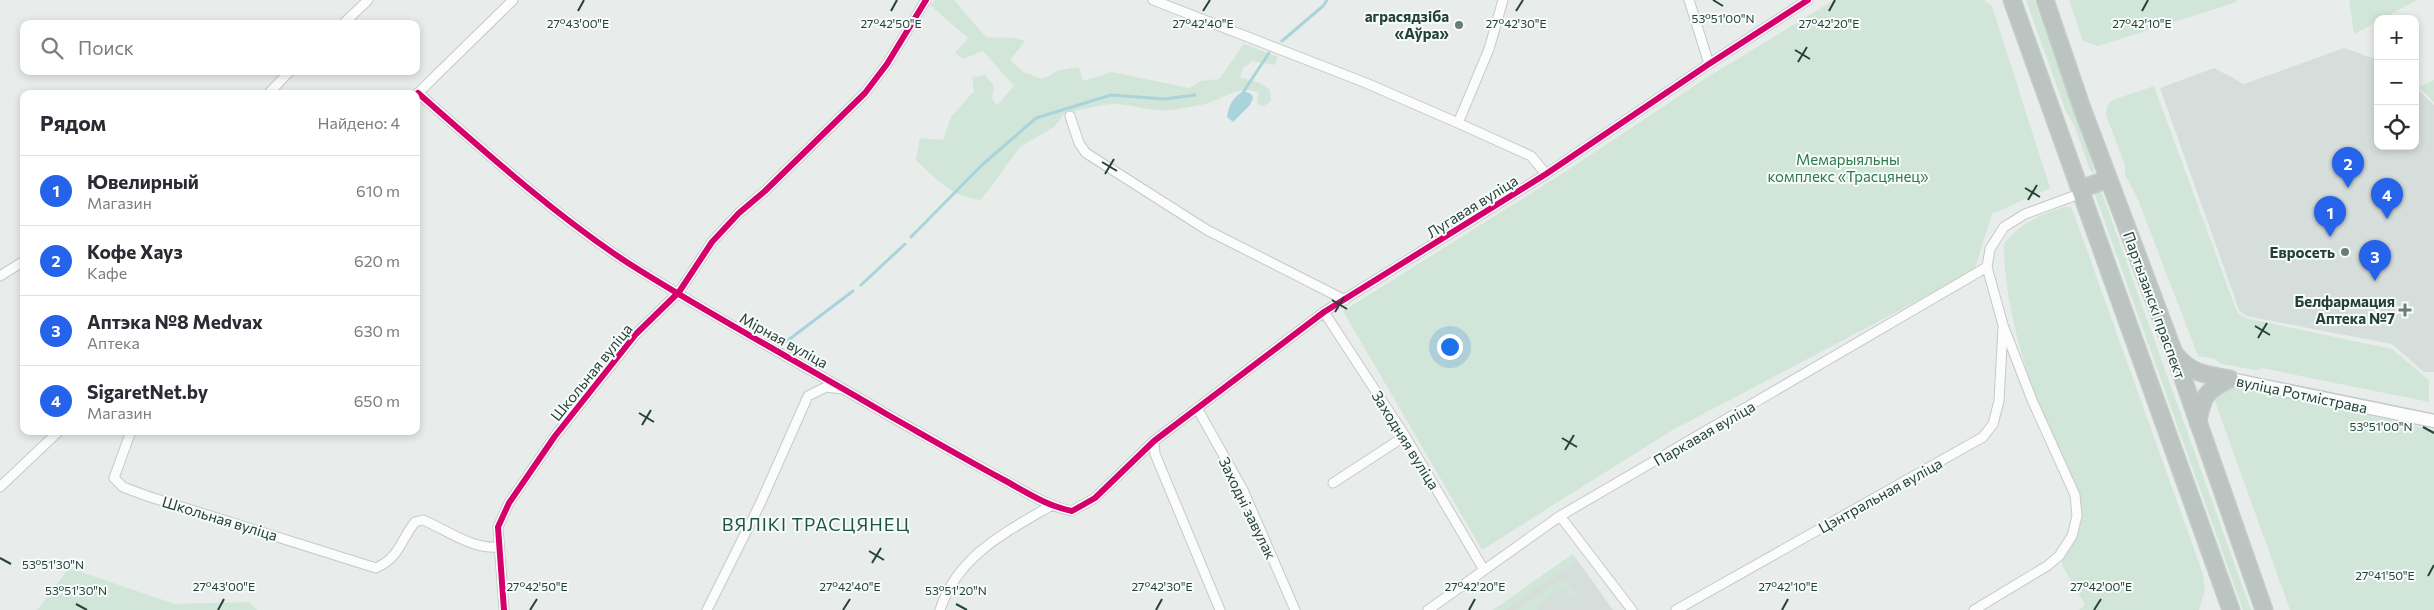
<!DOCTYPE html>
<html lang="ru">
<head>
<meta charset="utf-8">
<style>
  body { margin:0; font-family:Commissioner,sans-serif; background:#f2f2f3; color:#2b2b33 }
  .controls { position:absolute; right:15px; top:15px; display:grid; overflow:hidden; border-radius:10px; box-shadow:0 2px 8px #0003 }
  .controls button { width:45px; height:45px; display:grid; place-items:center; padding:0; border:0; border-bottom:1px solid #e1e1e2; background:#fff; color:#2b2b33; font:25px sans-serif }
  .you { position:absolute; left:1449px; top:346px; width:18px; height:18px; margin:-12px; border:4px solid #fff; border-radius:50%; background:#1a73e8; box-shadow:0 0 0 8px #1a73e833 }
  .badge { display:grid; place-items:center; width:32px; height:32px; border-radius:50%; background:#2563eb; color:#fff; font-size:16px; font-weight:700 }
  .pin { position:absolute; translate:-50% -41px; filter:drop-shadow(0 1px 2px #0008) }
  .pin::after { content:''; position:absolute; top:26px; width:18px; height:15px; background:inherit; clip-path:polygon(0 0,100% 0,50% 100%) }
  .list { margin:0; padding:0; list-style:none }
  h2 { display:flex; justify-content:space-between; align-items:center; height:65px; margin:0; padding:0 20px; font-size:21px }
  h2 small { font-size:16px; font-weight:400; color:#7c7c81 }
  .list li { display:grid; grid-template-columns:32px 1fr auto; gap:15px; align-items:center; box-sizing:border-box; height:70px; padding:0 20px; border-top:1px solid #e1e1e2 }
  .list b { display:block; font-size:19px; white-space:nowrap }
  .list p { margin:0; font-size:16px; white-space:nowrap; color:#7c7c81 }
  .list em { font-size:16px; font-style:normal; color:#7c7c81 }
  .icon { flex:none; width:28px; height:28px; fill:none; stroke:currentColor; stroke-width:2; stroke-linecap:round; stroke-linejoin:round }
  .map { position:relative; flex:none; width:2434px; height:610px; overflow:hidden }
  .search { position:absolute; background:#fff; box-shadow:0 2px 8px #0003; left:20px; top:20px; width:400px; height:55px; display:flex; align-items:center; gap:12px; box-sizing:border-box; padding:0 18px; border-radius:10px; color:#7c7c81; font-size:19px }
  .panel { position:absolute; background:#fff; box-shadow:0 2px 8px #0003; left:20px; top:90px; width:400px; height:345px; border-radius:10px }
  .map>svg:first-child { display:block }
</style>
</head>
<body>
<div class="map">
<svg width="2434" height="610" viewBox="0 0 2434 610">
  <rect width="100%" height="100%" fill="#e8edeb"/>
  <path fill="#d6dedb" d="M 2344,48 L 2378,60 L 2378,146 L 2415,146 L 2415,87 L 2434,105 L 2434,372 L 2424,372 L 2392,344 L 2246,316 L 2239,310 L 2160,88 L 2214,68 L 2244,84 Z
    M 1573,554 L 1613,610 L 1493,610 Z"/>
  <path fill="#d1e6d8" d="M 935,0 L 954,0 L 986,37 C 1003,39 1009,35 1025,41 L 1010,60 L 1024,72 L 1042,79 L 1060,70 L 1079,67 L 1083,81 L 1112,72 L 1189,88 L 1201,81 L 1219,79 L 1244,44 L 1278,57 L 1275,65 L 1253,61 L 1243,68 L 1240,77 L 1260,83 L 1270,90 L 1271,101 L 1264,106 L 1257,104 L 1258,93 C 1238,83 1220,102 1201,105 C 1187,107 1169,112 1155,110 C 1143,109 1130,105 1117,104 C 1100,104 1081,110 1065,113 L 1054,127 L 1020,147 L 981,200 C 950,196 937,180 916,160 L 920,138 L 943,140 L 951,117 L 974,91 L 972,77 L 985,75 L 994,86 L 992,99 L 997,105 L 1014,86 L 983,51 L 963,59 L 955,53 L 968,38 L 930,5 Z
    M 1834,0 L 1984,0 L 1992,6 L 2050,188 L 1992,214 L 1974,271 L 1671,431 L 1482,550 L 1343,311 L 1557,177 L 1708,77 Z
    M 2026,0 L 2034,0 L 2094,168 L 2094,174 L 2090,170 L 2074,125 L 2066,112 Z
    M 2069,0 L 2238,0 L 2234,3 L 2098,46 L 2083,41 Z
    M 2349,0 L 2417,0 L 2382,19 L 2378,19 L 2378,21 L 2354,34 Z
    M 2434,80 L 2434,102 L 2419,87 Z
    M 2154,86 L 2237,312 L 2245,318 L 2392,349 L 2429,380 L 2429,402 L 2262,368 L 2256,370 L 2221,364 L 2215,359 L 2198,356 L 2137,197 L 2125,175 L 2125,165 L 2106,115 L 2107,106 L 2112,100 Z
    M 2100,190 L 2103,196 L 2251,610 L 2243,610 L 2097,200 L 2094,191 Z
    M 2064,207 L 2071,207 L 2074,214 L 2203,574 L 2205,590 L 2199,610 L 2079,610 L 2085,605 L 2062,565 L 2062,559 C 2071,546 2082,531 2082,515 C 2081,477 2048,434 2036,399 C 2020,353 2003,291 2004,243 C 2021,224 2039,214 2064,207 Z
    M 2234,385 L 2434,430 L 2434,610 L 2290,610 L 2212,393 Z
    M 1573,554 L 1577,560 L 1505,610 L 1493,610 Z
    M 69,568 L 175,604 L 249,602 L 257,610 L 37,610 Z
    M 1560,580 L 1566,581 L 1579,599 L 1578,602 L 1574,596 L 1571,598 L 1565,586 L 1539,604 L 1538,610 L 1516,610 Z"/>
  <path fill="#a9d4db" d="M 1244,91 L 1251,94 L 1253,98 L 1250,105 L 1233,122 L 1227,117 C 1229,104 1233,97 1244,91 Z"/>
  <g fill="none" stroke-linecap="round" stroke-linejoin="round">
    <path stroke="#a9d4db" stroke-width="3" d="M 1282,41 L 1323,6 L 1327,0
      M 1242,94 L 1269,53
      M 911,237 L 982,165 L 1036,118 L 1111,95 L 1164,99 L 1195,95
      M 861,285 L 905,244
      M 787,341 L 853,291"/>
    <g stroke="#c5cac8" stroke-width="11">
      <path id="street" d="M 1153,0 L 1366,83 L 1458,123 L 1531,156 L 1546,174
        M 1689,0 L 1709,64
        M 343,24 L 368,0
        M 418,93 C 484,151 555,215 628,263 C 713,317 802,364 888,415 C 927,437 965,459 1004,480 C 1026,492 1047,506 1072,511 L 1095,498 L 1154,441 L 1324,312 L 1546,174 L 1709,64 L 1808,0
        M 268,94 L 290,71
        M 416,95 L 513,0
        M 1070,116 L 1079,143 L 1086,153 L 1207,230 L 1345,300
        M 1458,123 L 1489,49 L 1503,0
        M 0,276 L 24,261
        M 1324,312 L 1405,436 L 1484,570
        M 1197,408 L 1243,490 L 1295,610
        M 131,431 L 114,478 L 123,487 L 147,496 L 376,568 C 400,557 400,541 415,522 L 423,520 C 447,530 471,549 498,547
        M 1154,441 L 1155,454 L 1220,610
        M 1333,483 L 1405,436
        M 0,487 L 59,431
        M 1560,516 L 1632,610
        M 504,610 L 498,527 L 509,503 L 555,436 L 636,334 L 679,292 L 712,242 L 739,213 L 765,191 L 865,93 L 887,64 L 926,0
        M 707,610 L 760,504 L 808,396 L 826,387 L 842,389
        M 940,610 C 957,556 1006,532 1052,505
        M 1428,610 L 1560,516 L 1987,267
        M 1676,610 L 1983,437 L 1993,424 L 1999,401 L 2003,328
        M 1974,610 L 2047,566 L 2059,556 L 2072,536 L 2077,516 L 2075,495 L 2032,400 L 2003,325 L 1987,267 L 1990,249 L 2004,227 L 2025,214 L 2082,193"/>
    </g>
    <g stroke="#c3cbc8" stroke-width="15">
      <path id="secondary" d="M 2230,379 L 2434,421"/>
    </g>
    <g stroke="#c3ccc9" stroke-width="19">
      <path id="highway" d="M 2012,0 L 2231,610
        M 2045,0 L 2082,108 L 2173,350 L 2264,610
        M 2081,189 L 2108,179
        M 2177,356 C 2191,374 2209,375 2230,379
        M 2198,423 C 2202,397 2206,390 2230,379"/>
    </g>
    <use href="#street" stroke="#fcfcfc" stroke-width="9"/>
    <use href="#secondary" stroke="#fcfcfc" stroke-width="12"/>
    <use href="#highway" stroke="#bcc4c2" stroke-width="16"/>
    <g stroke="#f7fbf9" stroke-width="9">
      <path id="cycleway" d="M 418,93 C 484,151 555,215 628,263 C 713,317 802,364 888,415 C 927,437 965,459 1004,480 C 1026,492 1047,506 1072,511 L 1095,498 L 1154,441 L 1324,312 L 1546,174 L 1709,64 L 1808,0
        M 504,610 L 498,527 L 509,503 L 555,436 L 636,334 L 679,292 L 712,242 L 739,213 L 765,191 L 865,93 L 887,64 L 926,0"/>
    </g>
    <use href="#cycleway" stroke="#d6006c" stroke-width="6"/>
  </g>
  <path fill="none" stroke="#24423a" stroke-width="2" d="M 1713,0 L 1723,6M 578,11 L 584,0M 891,11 L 897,0M 1203,11 L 1210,0M 1516,11 L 1523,0M 1829,11 L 1835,0M 2142,11 L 2148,0M 1795,50 L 1810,59M 1798,62 L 1807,47M 1102,162 L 1117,171M 1105,174 L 1114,159M 2025,188 L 2040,197M 2028,200 L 2037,185M 1332,300 L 1347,309M 1335,312 L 1344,297M 2255,326 L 2270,335M 2258,338 L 2267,323M 639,413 L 654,422M 642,425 L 651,410M 2423,427 L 2434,433M 1562,438 L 1577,447M 1565,450 L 1574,435M 869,551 L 884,560M 0,558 L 11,564M 872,563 L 881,548M 2428,576 L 2434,565M 76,604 L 87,610M 956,604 L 967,610M 218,610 L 224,599M 530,610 L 537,599M 843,610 L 850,599M 1156,610 L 1162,599M 1469,610 L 1475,599M 1782,610 L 1788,599M 2094,610 L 2101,599"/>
  <g fill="#697e78" stroke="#f7fbf9" stroke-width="2">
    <circle cx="1459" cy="25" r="5"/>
    <circle cx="2345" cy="252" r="5"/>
    <path d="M2402.5 302.5h5v5h5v5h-5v5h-5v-5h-5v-5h5z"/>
  </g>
  <g text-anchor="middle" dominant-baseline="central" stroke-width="4" stroke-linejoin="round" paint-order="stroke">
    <g font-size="15" font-weight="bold" fill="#24423a" stroke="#f7fbf9" text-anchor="end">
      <text x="1449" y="16">аграсядзіба<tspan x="1449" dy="17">«Аўра»</tspan></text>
      <text x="2335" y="252">Евросеть</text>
      <text x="2395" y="301">Белфармация<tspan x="2395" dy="17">Аптека №7</tspan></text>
    </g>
    <g font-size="15" fill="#2d7a4b" stroke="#f7fbf9">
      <text x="1848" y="159">Мемарыяльны<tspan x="1848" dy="17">комплекс «Трасцянец»</tspan></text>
    </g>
    <g font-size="15" fill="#24423a" stroke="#f7fbf9">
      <text transform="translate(1472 206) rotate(-32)">Лугавая вуліца</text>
      <text transform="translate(2155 305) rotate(70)">Партызанскі праспект</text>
      <text transform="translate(784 340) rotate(29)">Мірная вуліца</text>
      <text transform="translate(591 372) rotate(-51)">Школьная вуліца</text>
      <text transform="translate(2302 394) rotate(12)">вуліца Ротмістрава</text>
      <text transform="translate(1704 433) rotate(-30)">Паркавая вуліца</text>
      <text transform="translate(1406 440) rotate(58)">Заходняя вуліца</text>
      <text transform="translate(1880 495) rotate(-29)">Цэнтральная вуліца</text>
      <text transform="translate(1248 508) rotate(64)">Заходні завулак</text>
      <text transform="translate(220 518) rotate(17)">Школьная вуліца</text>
    </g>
    <g font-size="18" letter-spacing="1" fill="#1f5548" stroke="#f7fbf9">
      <text x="816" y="524">ВЯЛІКІ ТРАСЦЯНЕЦ</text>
    </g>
  </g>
  <g font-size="12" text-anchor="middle" fill="#24423a" stroke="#f7fbf9" stroke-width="4" stroke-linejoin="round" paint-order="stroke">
    <text x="1723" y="23">53°51'00"N</text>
    <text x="578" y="28">27°43'00"E</text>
    <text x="891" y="28">27°42'50"E</text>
    <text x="1203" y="28">27°42'40"E</text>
    <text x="1516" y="28">27°42'30"E</text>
    <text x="1829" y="28">27°42'20"E</text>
    <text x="2142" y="28">27°42'10"E</text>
    <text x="2381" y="431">53°51'00"N</text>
    <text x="53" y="569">53°51'30"N</text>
    <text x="2385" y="580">27°41'50"E</text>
    <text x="224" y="591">27°43'00"E</text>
    <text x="537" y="591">27°42'50"E</text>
    <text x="850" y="591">27°42'40"E</text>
    <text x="1162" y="591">27°42'30"E</text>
    <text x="1475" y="591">27°42'20"E</text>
    <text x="1788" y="591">27°42'10"E</text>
    <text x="2101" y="591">27°42'00"E</text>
    <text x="76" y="595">53°51'30"N</text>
    <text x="956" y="595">53°51'20"N</text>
  </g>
</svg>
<div class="controls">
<button>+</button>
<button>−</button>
<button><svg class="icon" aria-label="locate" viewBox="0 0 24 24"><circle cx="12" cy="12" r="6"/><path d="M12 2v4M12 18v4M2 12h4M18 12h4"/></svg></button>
</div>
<div class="you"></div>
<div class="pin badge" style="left:2330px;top:237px">1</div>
<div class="pin badge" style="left:2348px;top:188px">2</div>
<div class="pin badge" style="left:2375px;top:281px">3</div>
<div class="pin badge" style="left:2387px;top:219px">4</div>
<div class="search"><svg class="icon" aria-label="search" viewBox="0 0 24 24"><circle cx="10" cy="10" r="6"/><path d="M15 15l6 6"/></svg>Поиск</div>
<section class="panel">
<h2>Рядом<small>Найдено: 4</small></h2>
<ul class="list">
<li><span class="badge">1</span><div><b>Ювелирный</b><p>Магазин</p></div><em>610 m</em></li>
<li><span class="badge">2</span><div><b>Кофе Хауз</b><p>Кафе</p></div><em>620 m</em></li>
<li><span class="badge">3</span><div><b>Аптэка №8 Medvax</b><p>Аптека</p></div><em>630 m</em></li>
<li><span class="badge">4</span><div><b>SigaretNet.by</b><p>Магазин</p></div><em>650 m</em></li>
</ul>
</section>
</div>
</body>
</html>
